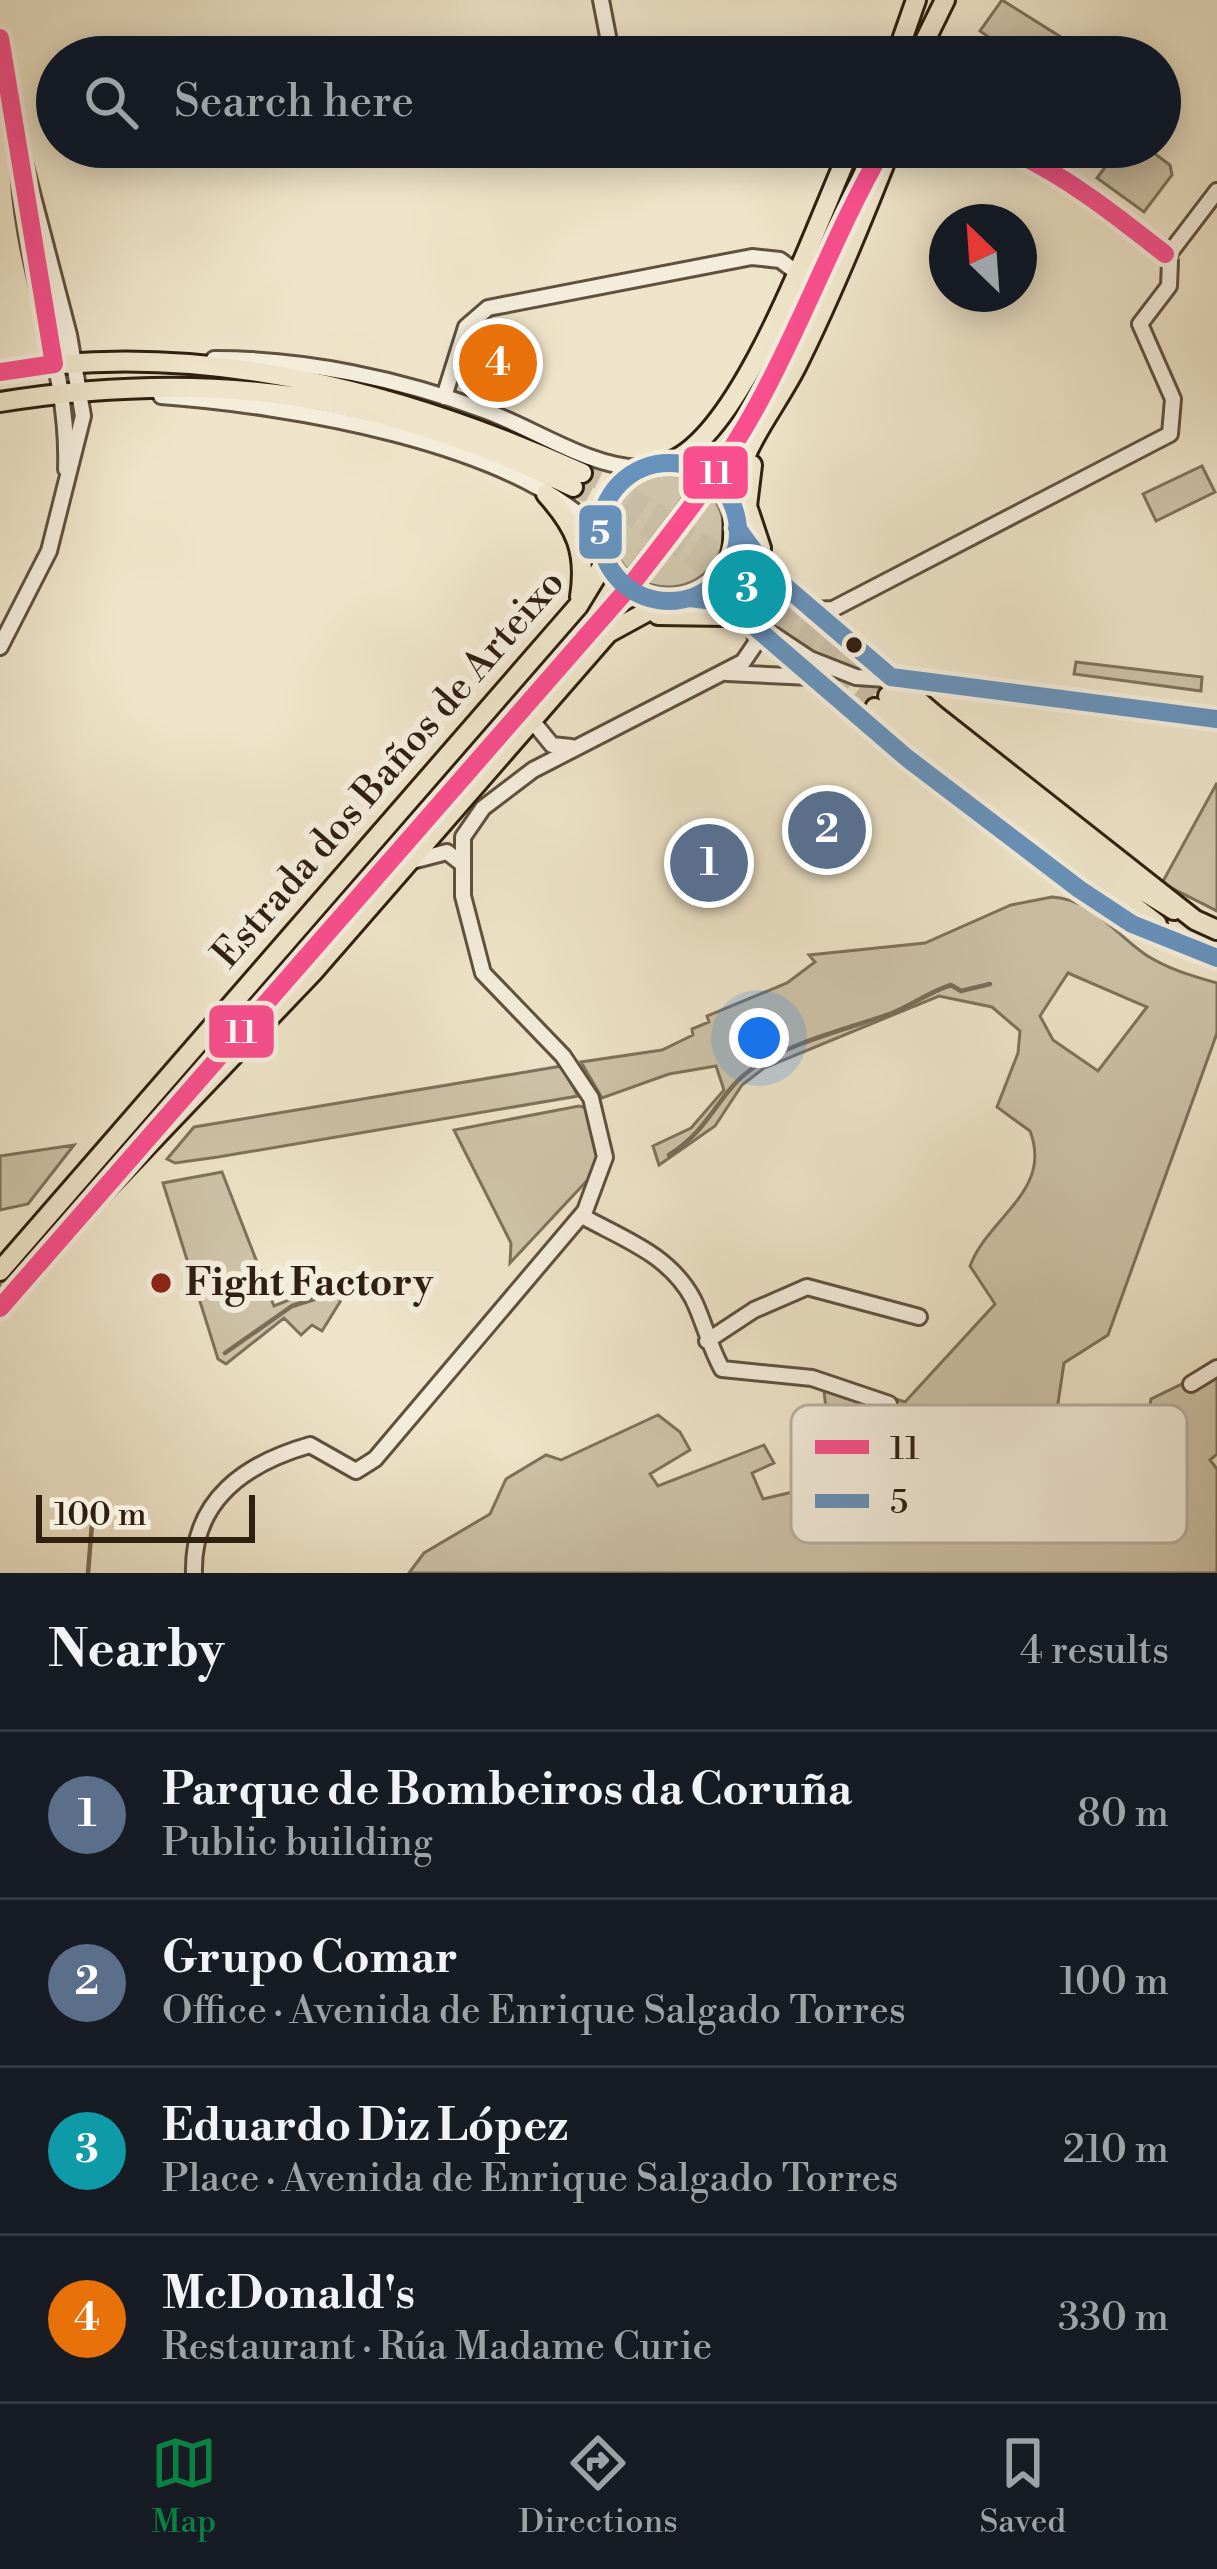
<!DOCTYPE html>
<html lang="en">
<head>
<meta charset="utf-8">
<style>
  body { margin:0; font-family:"Libre Bodoni",serif; background:#20242c; color:#f1f3f6 }
  .compass { position:absolute; left:929px; top:204px; width:108px; height:108px; border-radius:50%; background:#171b24; box-shadow:0 6px 30px #0003; rotate:335deg }
  .scale { position:absolute; left:36px; bottom:30px; width:219px; box-sizing:border-box; padding-left:12px; border:6px solid #2f200f; border-top:0; font-size:33px; line-height:42px; white-space:nowrap; color:#2f200f; -webkit-text-stroke:9px #f4eddc; paint-order:stroke }
  .you { position:absolute; left:759px; top:1038px; width:42px; height:42px; margin:-30px; border:9px solid #fff; border-radius:50%; background:#1a73e8; box-shadow:0 0 0 18px #1a73e833 }
  .badge { display:grid; place-items:center; width:78px; height:78px; border-radius:50%; background:#0b8043; color:#fff; font-size:39px; font-weight:700 }
  .pin { position:absolute; translate:-50% -50%; border:6px solid #fff; box-shadow:0 3px 12px #0006 }
  .list { margin:0; padding:0; list-style:none }
  h2 { display:flex; justify-content:space-between; align-items:center; height:156px; margin:0; padding:0 48px; font-size:51px }
  h2 small { font-size:39px; font-weight:400; color:#9ea1a6 }
  .list li { display:grid; grid-template-columns:78px 1fr auto; gap:36px; align-items:center; box-sizing:border-box; height:168px; padding:0 48px; border-top:3px solid #363941 }
  .list b { display:block; font-size:45px; white-space:nowrap }
  .list p { margin:0; font-size:39px; white-space:nowrap; color:#9ea1a6 }
  .list em { font-size:39px; font-style:normal; color:#9ea1a6 }
  .icon { flex:none; width:66px; height:66px; fill:none; stroke:currentColor; stroke-width:2; stroke-linecap:round; stroke-linejoin:round }
  .map { position:relative; flex:none; width:1217px; height:1573px; overflow:hidden }
  .search { position:absolute; background:#171b24; box-shadow:0 6px 30px #0003; left:36px; right:36px; top:36px; height:132px; display:flex; align-items:center; gap:30px; box-sizing:border-box; padding:0 42px; border-radius:66px; color:#9ea1a6; font-size:45px }
  .sheet { height:828px; background:#171b24 }
  nav { display:flex; justify-content:space-around; align-items:center; box-sizing:border-box; height:168px; border-top:3px solid #363941; background:#171b24; font-size:33px; color:#9ea1a6 }
  nav a { display:grid; justify-items:center; gap:6px }
  nav .on { color:#0b8043 }
  .map>svg:first-child { display:block }
</style>
</head>
<body>
<div class="map">
<svg width="1217" height="1573" viewBox="0 0 1217 1573">
  <rect width="100%" height="100%" fill="#eee4c9"/>
  <filter id="stains"><feTurbulence type="fractalNoise" baseFrequency=".00167" numOctaves="4"/><feColorMatrix values="0 0 0 0 .2 0 0 0 0 .09 0 0 0 0 .02 0 0 0 .5 -.17"/></filter>
  <radialGradient id="worn" r=".72"><stop offset=".6" stop-color="#630" stop-opacity="0"/><stop offset="1" stop-color="#630" stop-opacity=".3"/></radialGradient>
  <path fill="#cec3a9" stroke="#7e725c" stroke-width="3" fill-rule="evenodd" d="M 1002,0 L 1064,39 L 1051,57 L 1017,57 L 980,31 Z
    M 1120,147 L 1146,147 L 1170,165 L 1172,175 L 1144,212 L 1097,178 Z
    M 1202,466 L 1215,492 L 1156,521 L 1143,494 Z
    M612 531a56 56 0 1 1 112 0a56 56 0 1 1-112 0Z
    M 768,586 L 871,671 C 826,669 785,635 751,608 Z
    M 1076,662 L 1202,677 L 1201,691 L 1074,674 Z
    M 1217,783 L 1217,911 L 1162,883 Z
    M 1052,897 C 1095,900 1113,933 1146,955 C 1168,969 1192,976 1217,983 L 1217,1033 L 1108,1335 L 1064,1363 L 1058,1403 L 1037,1449 L 990,1496 L 996,1508 L 1010,1513 L 1080,1510 L 1089,1513 L 1096,1525 L 1107,1524 L 1107,1506 L 1095,1499 L 1136,1487 L 1151,1399 L 1184,1383 L 1191,1392 L 1217,1375 L 1217,1454 L 1210,1460 L 1217,1469 L 1217,1573 L 409,1573 L 424,1553 L 490,1514 L 506,1479 L 546,1455 L 561,1460 L 658,1415 L 680,1432 L 690,1450 L 650,1474 L 658,1486 L 764,1445 L 774,1463 L 752,1473 L 763,1499 L 835,1482 L 822,1375 L 905,1402 L 995,1304 L 970,1266 C 989,1216 1053,1191 1030,1131 L 997,1107 L 1018,1053 L 1020,1031 L 992,1007 L 939,996 L 764,1068 L 742,1085 L 715,1126 L 659,1165 L 653,1146 L 691,1128 L 724,1090 L 716,1066 L 669,1074 L 602,1098 L 581,1062 L 662,1050 L 693,1035 L 692,1029 L 709,1022 L 707,1016 L 787,983 L 815,962 L 809,955 L 925,943 L 1011,905 ZM 1068,973 L 1147,1007 L 1098,1071 L 1053,1040 L 1040,1016 Z
    M 202,1060 L 204,1065 L 0,1295 L 0,1282 Z
    M 562,1066 L 578,1096 L 218,1157 L 175,1163 L 167,1159 L 194,1127 Z
    M 579,1106 L 587,1108 L 599,1159 L 596,1171 L 510,1263 L 511,1243 L 454,1130 Z
    M 74,1145 L 28,1204 L 0,1210 L 0,1156 Z
    M 222,1172 L 274,1306 L 318,1288 L 351,1284 L 322,1331 L 312,1325 L 301,1335 L 284,1318 L 226,1364 L 218,1359 L 163,1183 Z"/>
  <g fill="none" stroke-linecap="round" stroke-linejoin="round">
    <path stroke="#7b6d59" stroke-width="4.5" d="M 669,1155 C 713,1127 717,1093 753,1068 C 791,1042 848,1029 892,1013 C 912,1005 929,992 951,985 L 961,991 L 990,984
      M 225,1353 L 292,1306 L 343,1290
      M 88,1573 L 93,1511"/>
    <path stroke="#c8bda4" stroke-width="18" stroke-dasharray="18 9" stroke-linecap="butt" d="M 582,473 C 701,526 790,611 888,696
      M 573,487 C 688,541 779,627 875,708"/>
    <g stroke="#5f513e" stroke-width="20">
      <path id="minor" d="M 601,0 L 612,57
        M 0,38 L 19,143 L 69,335 L 83,416 L 49,551 L 0,647
        M 1003,147 L 1044,165 L 1096,199 L 1165,254
        M 19,160 C 20,265 70,364 66,469
        M 1172,250 L 1217,191
        M 214,359 C 305,359 400,379 486,411 C 535,429 589,467 641,468
        M 161,396 C 284,405 514,441 600,534
        M 444,397 L 466,327 L 488,308 L 752,257 L 780,260 L 796,272
        M 813,610 L 833,609 L 1170,434 L 1173,399 L 1140,324 L 1169,286 L 1170,261
        M 774,635 L 810,659 L 856,677 L 947,683 L 1217,719
        M 727,673 L 810,677
        M 534,723 L 552,745 L 571,747
        M 412,861 L 447,852 L 461,863
        M 582,1216 C 623,1239 669,1254 693,1299 C 704,1321 709,1346 722,1369 L 812,1378 L 889,1404
        M 707,1341 L 754,1310 L 807,1287 L 919,1317
        M 1191,1384 L 1217,1368
        M 194,1573 C 192,1499 247,1463 310,1445 L 356,1471 L 375,1459 L 585,1211 L 605,1157 L 591,1098 L 563,1056 L 483,973 L 463,896 L 463,837 L 483,808 L 533,770 L 743,662 L 756,643 L 755,627"/>
    </g>
    <g stroke="#2f200f" stroke-width="24">
      <path id="major" d="M 896,57 L 916,0
        M 917,57 L 945,0
        M 0,372 C 198,338 402,391 582,473
        M 0,402 C 213,368 379,393 573,487
        M 756,408 L 809,305 L 875,147
        M 672,461 C 746,428 816,223 851,147
        M 752,465 L 747,506 L 761,548
        M 546,494 C 576,527 587,552 580,597
        M 734,510 C 719,474 691,459 652,465 C 561,496 604,625 690,597 C 755,576 723,518 739,472 C 752,434 778,402 796,367 C 832,295 862,221 891,147
        M 739,531 L 772,575 L 936,716 L 1195,920 L 1217,930
        M 692,598 L 714,601 L 741,615 L 907,758 L 1079,889 L 1132,924 L 1217,958
        M 658,615 L 726,616
        M 888,696 L 1098,863 L 1174,910
        M 875,708 L 1157,924
        M 222,1051 L 493,744
        M 103,1192 L 312,973 L 608,633 L 663,603
        M 0,1271 L 578,606 L 606,560
        M 0,1308 L 108,1186"/>
    </g>
    <use href="#minor" stroke="#f4eddc" stroke-width="14"/>
    <use href="#major" stroke="#eee4c9" stroke-width="18"/>
    <g stroke="#2f200f" stroke-width="24" stroke-linecap="butt">
      <path id="major-bridge" d="M 493,744 C 587,636 681,530 756,408"/>
    </g>
    <use href="#major-bridge" stroke="#eee4c9" stroke-width="18"/>
    <g stroke="#f4eddc" stroke-width="27">
      <path id="bus-1" d="M 0,38 L 54,364 L 0,372
        M 1003,147 C 1064,174 1113,213 1165,254
        M 0,1308 L 631,585 C 676,527 723,469 758,404 C 804,320 836,230 884,147"/>
    </g>
    <g stroke="#f4eddc" stroke-width="27">
      <path id="bus-2" d="M600 532a69 69 0 1 1 138 0a69 69 0 1 1-138 0Z
        M 737,528 L 772,575 L 891,677 L 1217,719
        M 689,598 L 714,601 L 741,615 L 907,758 L 1079,889 L 1132,924 L 1217,958"/>
    </g>
    <use href="#bus-1" stroke="#f94f8e" stroke-width="18"/>
    <use href="#bus-2" stroke="#6792bc" stroke-width="18"/>
  </g>
  <circle fill="#2f200f" stroke="#f4eddc" stroke-width="4.5" cx="854" cy="645" r="10"/>
  <circle fill="#8f2418" stroke="#f4eddc" stroke-width="4.5" cx="161" cy="1283" r="12"/>
  <g text-anchor="middle" dominant-baseline="central" stroke-width="12" stroke-linejoin="round" paint-order="stroke">
    <g font-size="39" fill="#2f200f" stroke="#f4eddc">
      <text transform="translate(389 769) rotate(-49)">Estrada dos Baños de Arteixo</text>
    </g>
    <g font-size="39" font-weight="bold" fill="#2f200f" stroke="#f4eddc" text-anchor="start">
      <text x="185" y="1283">Fight Factory</text>
    </g>
  </g>
  <rect x="791" y="1405" width="396" height="138" rx="18" fill="#f4eddc" stroke="#b9b09e" stroke-width="3"/>
  <rect x="815" y="1440" width="54" height="14" fill="#f94f8e"/>
  <rect x="815" y="1494" width="54" height="14" fill="#6792bc"/>
  <g font-size="33" fill="#2f200f">
    <text x="890" y="1459">11</text>
    <text x="890" y="1513">5</text>
  </g>
  <g stroke="#f4eddc" stroke-width="4.5">
    <rect x="681" y="444" width="69" height="57" rx="12" fill="#f94f8e"/>
    <rect x="577" y="503" width="47" height="58" rx="12" fill="#6792bc"/>
    <rect x="207" y="1003" width="69" height="57" rx="12" fill="#f94f8e"/>
  </g>
  <g font-size="33" text-anchor="middle" font-weight="bold" fill="#fff">
    <text x="716" y="484">11</text>
    <text x="600" y="544">5</text>
    <text x="241" y="1043">11</text>
  </g>
  <rect width="100%" height="100%" filter="url(#stains)"/>
  <rect width="100%" height="100%" fill="url(#worn)"/>
</svg>
<svg class="compass" viewBox="-18 -18 36 36"><path d="M0-13l5 13h-10z" fill="#e53935"/><path d="M0 13l5-13h-10z" fill="#9ea1a6"/></svg>
<div class="scale">100 m</div>
<div class="you"></div>
<div class="pin badge" style="left:709px;top:863px;background:#5c6f8a">1</div>
<div class="pin badge" style="left:827px;top:830px;background:#5c6f8a">2</div>
<div class="pin badge" style="left:747px;top:589px;background:#0f9aa8">3</div>
<div class="pin badge" style="left:498px;top:363px;background:#e8710a">4</div>
<div class="search"><svg class="icon" aria-label="search" viewBox="0 0 24 24"><circle cx="10" cy="10" r="6"/><path d="M15 15l6 6"/></svg>Search here</div>
</div>
<section class="sheet">
<h2>Nearby<small>4 results</small></h2>
<ul class="list">
<li><span class="badge" style="background:#5c6f8a">1</span><div><b>Parque de Bombeiros da Coruña</b><p>Public building</p></div><em>80 m</em></li>
<li><span class="badge" style="background:#5c6f8a">2</span><div><b>Grupo Comar</b><p>Office · Avenida de Enrique Salgado Torres</p></div><em>100 m</em></li>
<li><span class="badge" style="background:#0f9aa8">3</span><div><b>Eduardo Diz López</b><p>Place · Avenida de Enrique Salgado Torres</p></div><em>210 m</em></li>
<li><span class="badge" style="background:#e8710a">4</span><div><b>McDonald's</b><p>Restaurant · Rúa Madame Curie</p></div><em>330 m</em></li>
</ul>
</section>
<nav>
<a class="on"><svg class="icon" aria-label="map" viewBox="0 0 24 24"><path d="M3 6l6-2 6 2 6-2v14l-6 2-6-2-6 2zM9 4v14M15 6v14"/></svg>Map</a>
<a><svg class="icon" aria-label="directions" viewBox="0 0 24 24"><path d="M12 3l9 9-9 9-9-9zM9 14v-3h6M13 9l2 2-2 2"/></svg>Directions</a>
<a><svg class="icon" aria-label="saved" viewBox="0 0 24 24"><path d="M7 4h10v16l-5-4-5 4z"/></svg>Saved</a>
</nav>
</body>
</html>
